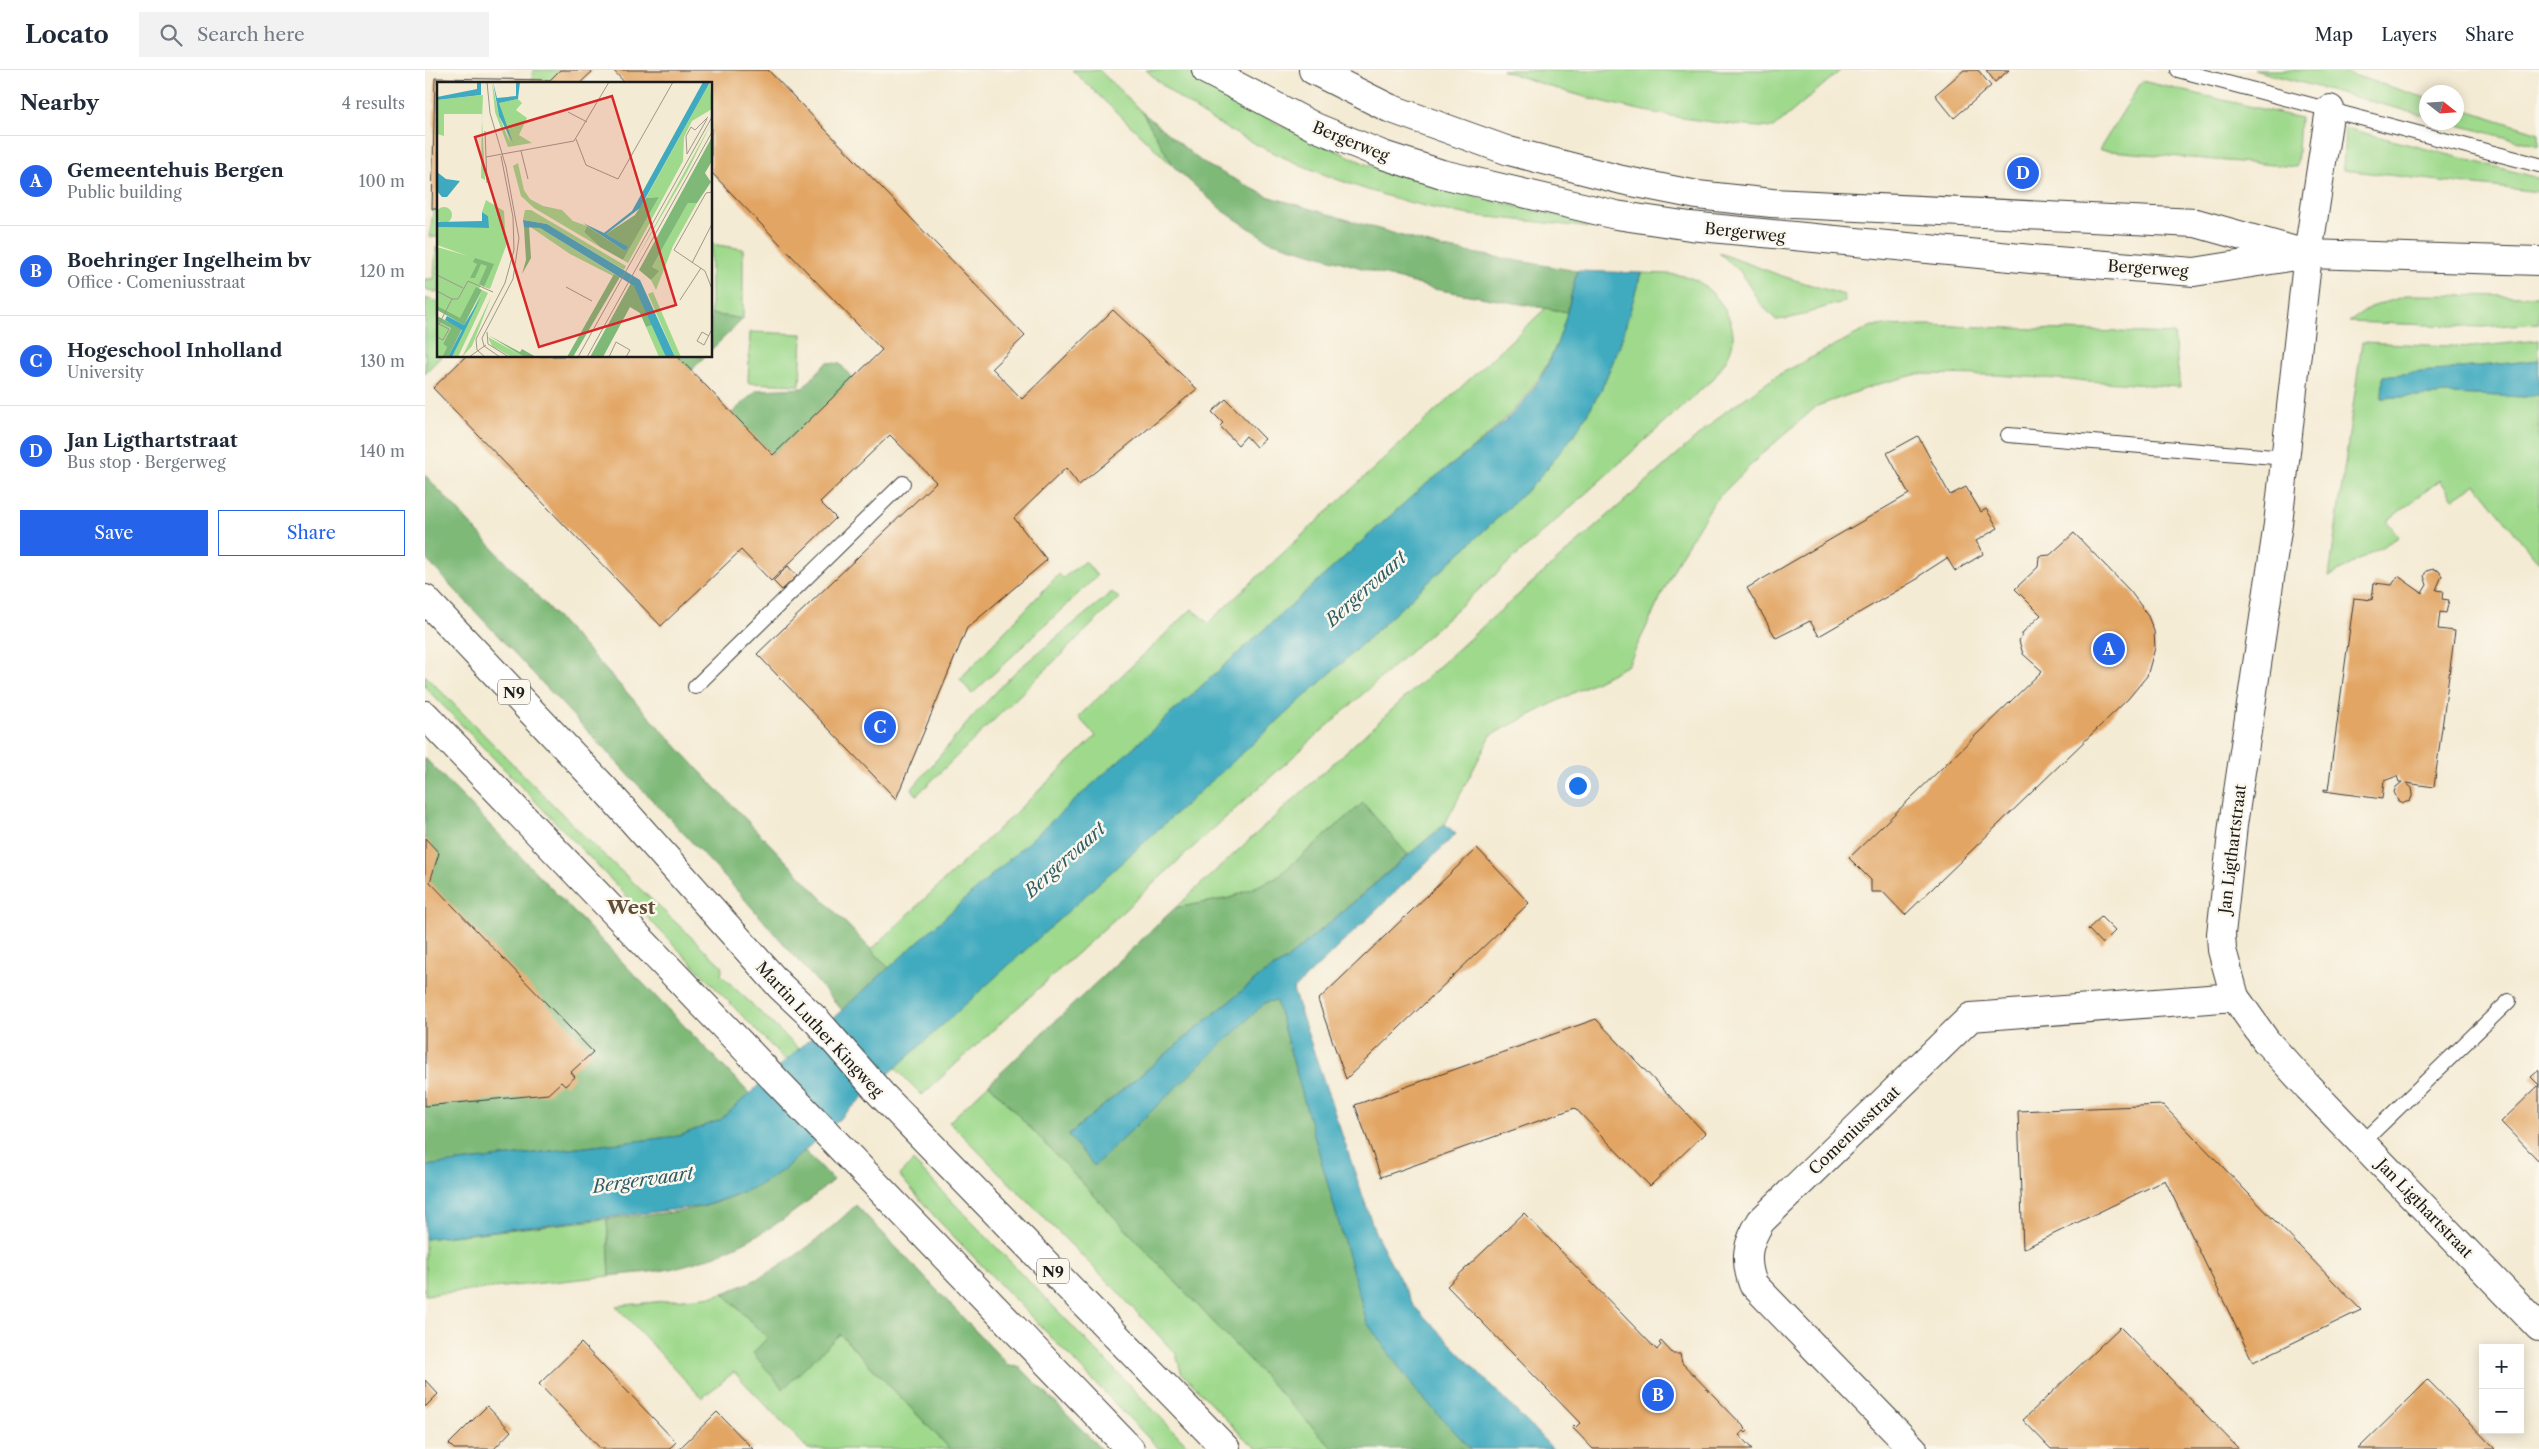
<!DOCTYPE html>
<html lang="en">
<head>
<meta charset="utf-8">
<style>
  body { margin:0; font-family:"Libre Caslon Text",serif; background:#f2f2f3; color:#1f2937 }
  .controls { position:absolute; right:15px; bottom:15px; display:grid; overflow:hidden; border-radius:0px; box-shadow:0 2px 12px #0003 }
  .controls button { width:45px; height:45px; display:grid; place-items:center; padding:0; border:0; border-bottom:1px solid #e0e1e3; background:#fff; color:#1f2937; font:25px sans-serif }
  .compass { position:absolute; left:1994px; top:15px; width:45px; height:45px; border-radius:50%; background:#fff; box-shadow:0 2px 12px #0003; rotate:107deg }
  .you { position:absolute; left:1152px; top:715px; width:18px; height:18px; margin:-12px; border:4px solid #fff; border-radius:50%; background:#1a73e8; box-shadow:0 0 0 8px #1a73e833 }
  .badge { display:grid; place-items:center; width:32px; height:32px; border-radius:50%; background:#2563eb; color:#fff; font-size:16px; font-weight:700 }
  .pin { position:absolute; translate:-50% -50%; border:2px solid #fff; box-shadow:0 1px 5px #0006 }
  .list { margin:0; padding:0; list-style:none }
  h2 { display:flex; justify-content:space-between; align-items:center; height:65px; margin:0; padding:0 20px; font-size:21px }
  h2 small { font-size:16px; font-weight:400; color:#747a83 }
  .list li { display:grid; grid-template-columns:32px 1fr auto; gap:15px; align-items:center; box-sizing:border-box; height:90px; padding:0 20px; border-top:1px solid #e0e1e3 }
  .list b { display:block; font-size:19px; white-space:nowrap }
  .list p { margin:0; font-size:16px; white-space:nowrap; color:#747a83 }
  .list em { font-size:16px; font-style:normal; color:#747a83 }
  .actions { display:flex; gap:10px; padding:15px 20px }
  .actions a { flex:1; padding:11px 0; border:1px solid #2563eb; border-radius:0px; text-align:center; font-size:18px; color:#2563eb }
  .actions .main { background:#2563eb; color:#fff }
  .icon { flex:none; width:28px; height:28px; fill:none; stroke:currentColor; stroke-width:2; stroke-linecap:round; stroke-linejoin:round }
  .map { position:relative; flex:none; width:2114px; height:1379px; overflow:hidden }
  header { display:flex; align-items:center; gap:30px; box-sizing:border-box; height:70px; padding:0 25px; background:#fff; border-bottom:1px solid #e0e1e3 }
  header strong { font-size:24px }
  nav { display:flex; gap:28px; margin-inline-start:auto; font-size:18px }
  .search { width:350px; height:45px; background:#f2f2f3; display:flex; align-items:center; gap:12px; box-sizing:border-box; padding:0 18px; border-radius:0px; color:#747a83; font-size:19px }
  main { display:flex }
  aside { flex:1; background:#fff }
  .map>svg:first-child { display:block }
</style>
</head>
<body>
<header>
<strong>Locato</strong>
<div class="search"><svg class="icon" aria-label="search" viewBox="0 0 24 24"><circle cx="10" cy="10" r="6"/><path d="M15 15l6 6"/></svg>Search here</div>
<nav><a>Map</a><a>Layers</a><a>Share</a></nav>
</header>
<main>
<aside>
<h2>Nearby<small>4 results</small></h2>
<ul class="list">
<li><span class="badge">A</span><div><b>Gemeentehuis Bergen</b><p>Public building</p></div><em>100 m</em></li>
<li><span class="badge">B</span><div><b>Boehringer Ingelheim bv</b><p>Office · Comeniusstraat</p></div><em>120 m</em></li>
<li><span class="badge">C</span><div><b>Hogeschool Inholland</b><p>University</p></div><em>130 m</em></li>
<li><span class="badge">D</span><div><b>Jan Ligthartstraat</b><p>Bus stop · Bergerweg</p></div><em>140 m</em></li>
</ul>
<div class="actions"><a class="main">Save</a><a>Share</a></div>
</aside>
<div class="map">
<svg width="2114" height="1379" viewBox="0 0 2114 1379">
  <rect width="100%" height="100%" fill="#fbf7ec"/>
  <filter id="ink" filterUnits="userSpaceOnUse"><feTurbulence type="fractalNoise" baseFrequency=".02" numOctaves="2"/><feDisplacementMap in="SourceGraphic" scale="10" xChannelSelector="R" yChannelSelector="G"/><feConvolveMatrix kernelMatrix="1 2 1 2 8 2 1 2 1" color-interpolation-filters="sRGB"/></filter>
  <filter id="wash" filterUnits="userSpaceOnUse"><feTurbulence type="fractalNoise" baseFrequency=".0096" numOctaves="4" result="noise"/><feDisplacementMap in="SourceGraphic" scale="20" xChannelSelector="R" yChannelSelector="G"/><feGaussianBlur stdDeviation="1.12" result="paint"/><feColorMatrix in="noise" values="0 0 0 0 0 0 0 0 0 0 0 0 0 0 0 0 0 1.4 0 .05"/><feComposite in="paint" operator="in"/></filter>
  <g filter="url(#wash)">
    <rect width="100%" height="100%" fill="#f4ebd4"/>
    <path fill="#9ed98c" stroke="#5d7a54" d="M 108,0 L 137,0 L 126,11 L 107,11 Z
      M 647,0 L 674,0 L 717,42 L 749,97 Z
      M 721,0 L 761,0 L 853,54 L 943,95 L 1060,129 L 1198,161 C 1160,157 1122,153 1084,149 C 1066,147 1046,146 1028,142 C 933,125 790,68 721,0 Z
      M 1077,0 L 1416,0 L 1348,58 C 1255,52 1165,33 1077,0 Z
      M 1829,0 L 1912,0 L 2001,28 L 2001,46 Z
      M 1717,11 L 1875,48 L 1872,97 L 1674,80 Z
      M 2032,37 L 2114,63 L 2114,76 L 2025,53 L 2032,52 Z
      M 1920,58 L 2114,108 L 2114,122 L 1918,100 Z
      M 8,140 L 14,140 L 14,167 L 5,167 Z
      M 286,174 L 318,179 L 318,249 L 286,244 Z
      M 11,177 L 14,177 L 14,223 L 0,219 L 0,209 L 9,209 Z
      M 1294,183 L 1357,206 L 1419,225 L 1420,232 C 1395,236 1376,249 1351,250 L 1334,232 L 1315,201 Z
      M 1216,203 C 1231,204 1249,203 1263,207 C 1286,214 1310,246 1308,270 C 1307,284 1297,296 1289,308 L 799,749 L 497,1025 L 469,997 L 921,589 L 1110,413 L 1152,361 L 1176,320 L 1195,275 Z
      M 1984,225 L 2114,226 L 2114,253 L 2058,257 L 1924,252 L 1946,237 Z
      M 0,228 L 14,233 L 14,286 L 17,286 L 0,303 Z
      M 1121,238 L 1142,242 C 1123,325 1060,369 996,418 L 464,898 L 446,880 L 671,666 L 653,647 L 767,539 L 783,553 Z
      M 1501,255 L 1749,264 L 1755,317 L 1571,305 L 1493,304 L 1454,314 L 1392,336 L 1338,383 L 1289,432 L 1255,487 L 1203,595 L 1066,665 L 1020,754 L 983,785 L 938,734 L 851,808 L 805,828 L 750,838 L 1066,549 L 1300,342 L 1353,305 L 1447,256 Z
      M 325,262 L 377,264 L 375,315 L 323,313 Z
      M 2114,270 L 2114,290 L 1958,306 L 1957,328 L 2025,324 L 2099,327 L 2114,325 L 2114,493 L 2051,414 L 2028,429 L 2015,410 L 1962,451 L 1974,467 L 1904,507 L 1937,272 L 2047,277 Z
      M 660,491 L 672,506 L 547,624 L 535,609 L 634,504 L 638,508 Z
      M 687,522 L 694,528 L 492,725 L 487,719 L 549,645 L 591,601 Z
      M 0,605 L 160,767 L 298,897 L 296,905 L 374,979 L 361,991 L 0,617 Z
      M 564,1014 L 908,1379 L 833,1379 L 817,1366 L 756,1302 L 751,1284 L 690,1219 L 524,1052 Z
      M 488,1091 L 766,1379 L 734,1379 L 510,1147 L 474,1105 Z
      M 182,1149 L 185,1206 L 0,1225 L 0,1169 Z
      M 298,1223 L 342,1268 L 415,1264 L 525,1379 L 383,1379 L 309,1302 L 277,1328 L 191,1236 L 288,1226 Z"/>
    <path fill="#7eb978" stroke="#4d6a4a" d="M 717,42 L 778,93 L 842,126 L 1018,178 L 1152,201 L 1142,242 L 1009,219 L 844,171 L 797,140 L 749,97 Z
      M 286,244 L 318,249 L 286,280 Z
      M 247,286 L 280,286 L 264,303 Z
      M 402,292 L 415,294 L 428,309 L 349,386 L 306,344 L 332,320 L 378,318 Z
      M 0,405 L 284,711 L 464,898 L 417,940 L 307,815 L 0,488 Z
      M 0,688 L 325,1024 L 295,1050 L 254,1066 L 0,1096 Z
      M 938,733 L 983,785 L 861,890 L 835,906 L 643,1065 L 841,932 L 851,930 L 922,1181 L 992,1322 L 1046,1379 L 908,1379 L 564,1014 L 750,838 L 805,828 L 851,808 Z
      M 380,1081 L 408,1110 C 361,1152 311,1183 249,1198 C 229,1203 206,1203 185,1206 L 182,1149 C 213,1145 250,1144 280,1136 C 318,1125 350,1107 380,1081 Z
      M 431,1135 L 584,1296 L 595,1297 L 676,1379 L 525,1379 L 415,1264 L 358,1319 L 328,1283 L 342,1268 L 298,1223 C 351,1205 391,1173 431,1135 Z"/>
    <path fill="#3faabf" stroke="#2e636e" d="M 1152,201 L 1216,203 L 1195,275 L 1176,320 L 1152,361 L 1110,413 L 921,589 L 357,1101 L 333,1116 L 280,1136 L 0,1169 L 0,1096 L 254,1066 L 295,1050 L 996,418 C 1036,387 1082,357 1110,316 C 1134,282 1143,240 1152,201 Z
      M 2114,290 L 2114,325 L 2099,327 L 2025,324 L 1957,328 L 1958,306 Z
      M 1020,754 L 1031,764 L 868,920 L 950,1162 L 989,1236 L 1128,1379 L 1046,1379 L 992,1322 L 942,1253 L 851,931 L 841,932 L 669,1096 L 643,1065 L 835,906 L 861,890 Z"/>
    <g id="blocks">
      <path fill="#e2a563" d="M 135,0 L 169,0 L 154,14 L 14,14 L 14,139 L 7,139 L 10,8 L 125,10 Z
        M 188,0 L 343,0 L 600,266 L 567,298 L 597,329 L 688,240 L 772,319 L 654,415 L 641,398 L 589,448 L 622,490 L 542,558 L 471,729 L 332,584 L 511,412 L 465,365 L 395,432 L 411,448 L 346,511 L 316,480 L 236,556 L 8,318 L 41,286 L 252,286 L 348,385 L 457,280 L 286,102 L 286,14 L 201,14 Z
        M 1539,0 L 1553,0 L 1566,16 L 1529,48 L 1510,25 Z
        M 1561,0 L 1584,0 L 1570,12 Z
        M 801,329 L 840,369 L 831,377 L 821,366 L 813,375 L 795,356 L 798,353 L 787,342 Z
        M 1493,366 L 1525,425 L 1541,417 L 1556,442 L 1561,439 L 1573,458 L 1551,471 L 1558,484 L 1530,501 L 1522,488 L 1494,506 L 1494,508 L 1394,566 L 1385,551 L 1351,568 L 1322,518 L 1484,424 L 1462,383 Z
        M 1649,463 L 1705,521 L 1722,544 L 1729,561 L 1730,578 L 1722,606 L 1703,629 L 1480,845 L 1458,822 L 1446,822 L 1446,810 L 1424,788 L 1617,601 L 1598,584 L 1594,571 L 1598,562 L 1616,545 L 1590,519 L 1613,497 L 1614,486 L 1625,485 Z
        M 363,496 L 372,506 L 357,520 L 348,511 Z
        M 2009,499 L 2014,501 L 2017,506 L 2011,520 L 2018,521 L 2017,529 L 2024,530 L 2021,543 L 2015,542 L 2013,559 L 2030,561 L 2009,717 L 1981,713 L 1987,718 L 1988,724 L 1985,731 L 1978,733 L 1973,731 L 1969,722 L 1971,717 L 1977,712 L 1974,712 L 1972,706 L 1959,711 L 1957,729 L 1899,721 L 1899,719 L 1903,720 L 1929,528 L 1947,530 L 1949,513 L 1967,515 L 1973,506 L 1997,523 L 2002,515 L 1999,506 L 2001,501 Z
        M 0,768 L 14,783 L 5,812 L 168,982 L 146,1002 L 150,1007 L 140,1016 L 136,1012 L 123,1024 L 0,1036 Z
        M 1052,778 L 1104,833 L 921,1009 L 893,930 Z
        M 1676,847 L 1690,861 L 1677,874 L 1663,859 Z
        M 1171,949 L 1280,1063 L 1225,1116 L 1150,1038 L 956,1107 L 930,1035 Z
        M 2114,1000 L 2114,1091 L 2076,1052 L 2114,1015 L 2106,1007 Z
        M 1738,1035 L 1936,1240 L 1828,1292 L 1740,1110 L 1598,1179 L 1593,1041 Z
        M 1099,1143 L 1232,1280 L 1236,1275 L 1234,1273 L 1236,1271 L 1248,1284 L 1255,1284 L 1257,1293 L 1323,1361 L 1321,1363 L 1319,1361 L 1314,1365 L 1327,1379 L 1168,1379 L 1147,1357 L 1149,1355 L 1151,1357 L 1155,1353 L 1022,1216 Z
        M 1695,1257 L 1701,1263 L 1814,1379 L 1626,1379 L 1598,1350 Z
        M 156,1273 L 251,1372 L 244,1379 L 176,1379 L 114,1314 Z
        M 0,1310 L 13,1324 L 0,1337 Z
        M 2003,1310 L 2070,1379 L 1933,1379 L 1987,1326 Z
        M 62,1336 L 86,1361 L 69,1379 L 29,1379 L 24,1374 Z
        M 292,1342 L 328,1379 L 254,1379 Z"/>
    </g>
  </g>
  <g filter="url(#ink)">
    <use href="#blocks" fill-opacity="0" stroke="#3c3b38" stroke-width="1"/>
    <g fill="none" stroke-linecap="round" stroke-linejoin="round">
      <g stroke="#3c3b38" stroke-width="16">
        <path id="lane" d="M 1753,0 L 2114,95
          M 1583,365 L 1861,388
          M 270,617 L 478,413
          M 1937,1073 L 2084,931"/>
      </g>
      <g stroke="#3c3b38" stroke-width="30">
        <path id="street" d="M 1905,39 L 1883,184 L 1853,454 L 1808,755 L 1796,864 L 1797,880 L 1810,927 L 1841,971 L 1883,1017 L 2114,1257
          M 1488,1379 L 1328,1214 C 1319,1189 1322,1173 1336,1151 L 1546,947 L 1810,927"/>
      </g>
      <g stroke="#3c3b38" stroke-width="30">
        <path id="secondary" d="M 781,0 L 890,57 L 958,85 L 1017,104 L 1191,145 L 1265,156 L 1606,189 L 1769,202 L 1883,184 L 2114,191
          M 888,0 L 964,38 L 1084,81 L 1197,110 L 1272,125 L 1347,133 L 1771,153 L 1874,182"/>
      </g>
      <g stroke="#3c3b38" stroke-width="30">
        <path id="highway" d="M 0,529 L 177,716 L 355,916 L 392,951 L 456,1024 L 801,1379
          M 0,645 L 705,1379"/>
      </g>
      <use href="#lane" stroke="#fff" stroke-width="14"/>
      <use href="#street" stroke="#fff" stroke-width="28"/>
      <use href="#secondary" stroke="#fff" stroke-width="28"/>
      <use href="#highway" stroke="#fff" stroke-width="28"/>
    </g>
  </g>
  <g text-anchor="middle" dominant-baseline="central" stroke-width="5" stroke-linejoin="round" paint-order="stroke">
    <g fill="#fbf7ec" stroke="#5f5e5a" stroke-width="1">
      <rect x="73" y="609.5" width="32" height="25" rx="4"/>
      <rect x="612" y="1188.5" width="32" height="25" rx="4"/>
    </g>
    <g font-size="15" font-weight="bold" fill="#1c1c1c">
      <text x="89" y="622">N9</text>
      <text x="628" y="1201">N9</text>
    </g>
    <g font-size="16" fill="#1c1c1c" stroke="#fbf7ec">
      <text transform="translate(926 71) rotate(22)">Bergerweg</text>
      <text transform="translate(1320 162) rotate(6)">Bergerweg</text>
      <text transform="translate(1723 198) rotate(4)">Bergerweg</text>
      <text transform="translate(1807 779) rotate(-83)">Jan Ligthartstraat</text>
      <text transform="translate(395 959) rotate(47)">Martin Luther Kingweg</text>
      <text transform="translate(1429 1060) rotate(-44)">Comeniusstraat</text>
      <text transform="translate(2000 1138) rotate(46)">Jan Ligthartstraat</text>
    </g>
    <g font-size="18" font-style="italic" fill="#2c5c65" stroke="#fbf7ec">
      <text transform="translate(941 519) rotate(-42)">Bergervaart</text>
      <text transform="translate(640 790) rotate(-42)">Bergervaart</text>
      <text transform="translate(218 1110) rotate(-8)">Bergervaart</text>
    </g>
    <g font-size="19" font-weight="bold" fill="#614c35" stroke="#fbf7ec">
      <text x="206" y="837">West</text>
    </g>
  </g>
  <g transform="translate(12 12)">
    <rect width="275" height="275" fill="#f4ebd4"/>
    <path d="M 55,0 L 62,34 L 73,61 L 62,21 L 81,17 L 85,21 L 79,28 L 90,36 L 82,53 L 95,61 L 71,65 L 58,30 ZM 273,0 L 275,27 L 255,39 L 247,55 L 246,79 L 191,181 L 186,178 L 222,115 L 209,116 ZM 46,13 L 45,37 L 48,98 L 44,96 L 45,32 L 7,32 L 7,54 L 0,52 L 0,18 ZM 275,40 L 250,90 L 196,183 ZM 81,81 L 87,108 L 93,117 L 106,124 L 125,128 L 136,139 L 150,144 L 147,150 L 163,165 L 97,126 L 84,114 L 76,84 ZM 49,118 L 67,129 L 69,164 L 53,207 L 47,205 L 54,183 L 26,239 L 0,225 L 0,165 L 31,174 L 0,163 L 0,145 L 51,146 L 51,134 L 45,130 ZM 251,121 L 260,121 L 236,164 L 219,208 L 214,198 L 218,192 L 215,185 ZM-1 133a8 8 0 1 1 16 0a8 8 0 1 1-16 0ZM 88,128 L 94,128 L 189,184 L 187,188 L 110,142 L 86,138 ZM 92,144 L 103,146 L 177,192 L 176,194 L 133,172 ZM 45,208 L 51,211 L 21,275 L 15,275 ZM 216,210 L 244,275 L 238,275 L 211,212 ZM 55,213 L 35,264 L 25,275 L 29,267 ZM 0,239 L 14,246 L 6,262 L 10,265 L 5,275 L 0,275 ZM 216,243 L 228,272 L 229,275 L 222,275 L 209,245 ZM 51,255 L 87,275 L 75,275 L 55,264 Z" fill="#9ed98c"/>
    <path d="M 275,55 L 275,79 L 268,91 L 274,100 L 260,121 L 251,121 L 215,185 L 222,189 L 214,198 L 202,188 ZM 222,115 L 186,178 L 163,165 L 147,150 L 150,144 L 188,169 L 190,165 L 169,152 L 198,133 L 209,116 ZM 92,144 L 94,176 L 85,192 L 89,178 L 87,145 ZM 38,176 L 57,182 L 47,205 L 42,202 L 50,184 L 44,182 L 38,196 L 33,196 L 40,182 L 36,180 ZM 177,192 L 183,195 L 136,275 L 130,275 ZM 194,201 L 200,207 L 216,243 L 209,245 L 203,231 L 193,225 L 166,275 L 153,275 ZM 39,205 L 45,208 L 27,243 L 0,228 L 0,224 L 23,236 ZM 0,234 L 25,247 L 11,275 L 5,275 L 10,265 L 6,262 L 14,246 L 0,239 ZM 51,253 L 83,270 L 85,267 L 99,275 L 87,275 Z" fill="#7eb978"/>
    <path d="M 40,0 L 44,0 L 44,13 L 0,18 L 0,15 L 40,7 ZM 56,0 L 60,16 L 79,14 L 79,0 L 83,0 L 81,17 L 62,21 L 76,61 L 62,34 ZM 266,0 L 273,0 L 203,126 L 169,152 L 191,165 L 188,169 L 146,141 L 167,151 L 195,129 ZM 0,90 L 9,97 L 23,99 L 10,115 L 5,115 L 0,109 ZM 45,130 L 51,134 L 52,146 L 0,145 L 0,140 L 45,139 ZM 86,138 L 110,142 L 203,198 L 238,275 L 229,275 L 197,204 L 103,146 L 87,145 ZM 44,215 L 15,275 L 11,275 L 25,248 L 8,238 L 10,234 L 27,243 Z" fill="#3faabf"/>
    <path fill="none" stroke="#9e988a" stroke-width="1" d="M 50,0 L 53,31 L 69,85 L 82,156 L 76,197 L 45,256 L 47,264 L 63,275M 131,30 L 150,40M 48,49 L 50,101M 139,57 L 149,83 L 181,97 L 236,0M 84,69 L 91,97M 250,72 L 249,54 L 254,45 L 258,48 L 271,35M 250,72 L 270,37M 49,75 L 137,59 L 172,0M 275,110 L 269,111 L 237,168 L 268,189 L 275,207M 255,181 L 275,142M 0,193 L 26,206M 129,205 L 155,219M 0,209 L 15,217M 243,218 L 264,186M 0,241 L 2,242 L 15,217 L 21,217 L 31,199 L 56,210M 50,250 L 51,262 L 72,275M 272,254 L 265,250 L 260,259 L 267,263 L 275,247M 0,255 L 6,258 L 12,247 L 2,242M 32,275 L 49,263M 48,275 L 40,268 L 39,257 L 68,201 L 77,168 L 76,135 L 64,74M 141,275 L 275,35M 150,275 L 275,50M 172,275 L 179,260 L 193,268 L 189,275"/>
    <path fill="#d62828" fill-opacity="0.15" stroke="#d62828" stroke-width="2.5" d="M 175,14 L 239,223 L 102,265 L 38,55 Z"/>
    <rect width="275" height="275" fill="none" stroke="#1c1c1c" stroke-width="2.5"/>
  </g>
</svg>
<div class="controls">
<button>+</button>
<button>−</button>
</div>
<svg class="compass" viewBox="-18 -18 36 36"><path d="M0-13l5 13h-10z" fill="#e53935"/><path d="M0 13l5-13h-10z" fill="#747a83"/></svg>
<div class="you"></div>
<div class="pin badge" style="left:1684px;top:579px">A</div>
<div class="pin badge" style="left:1233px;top:1325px">B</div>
<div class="pin badge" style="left:455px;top:657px">C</div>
<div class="pin badge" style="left:1598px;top:103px">D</div>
</div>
</main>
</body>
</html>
